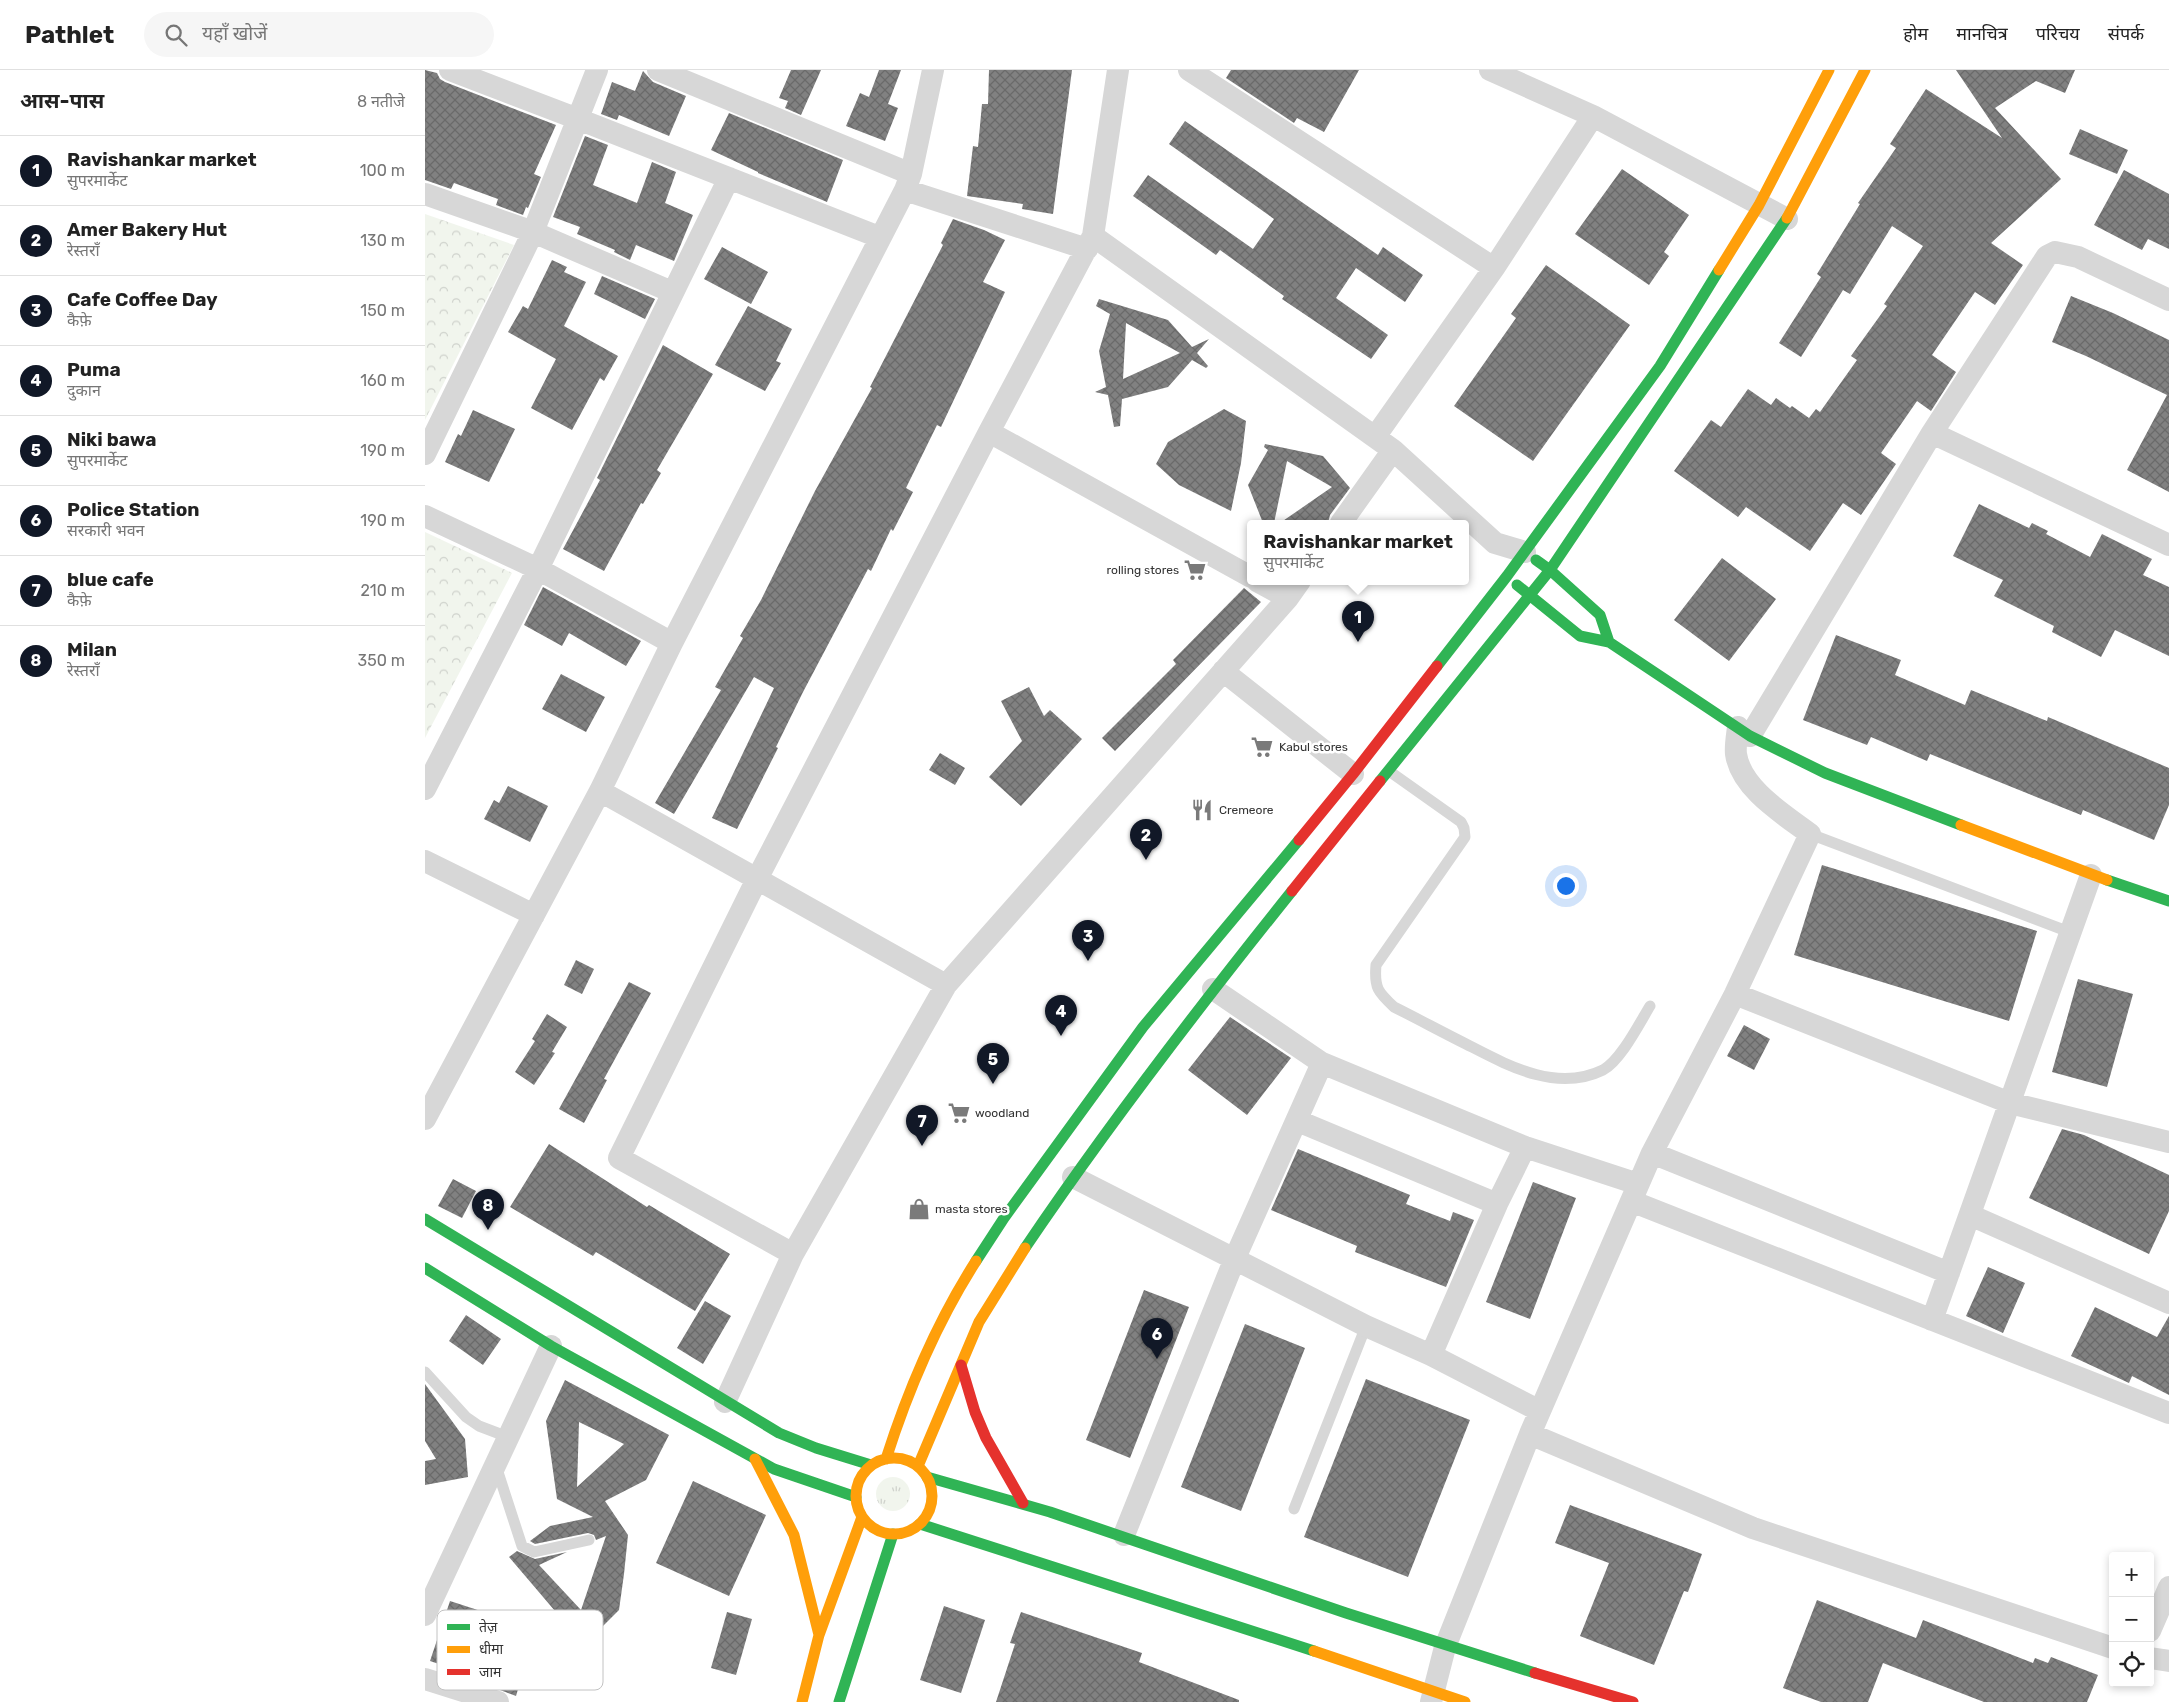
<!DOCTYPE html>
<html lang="hi">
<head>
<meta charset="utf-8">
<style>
  body { margin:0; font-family:Rubik,"Noto Sans Devanagari",sans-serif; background:#f6f6f6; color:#222 }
  .controls { position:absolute; right:15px; bottom:15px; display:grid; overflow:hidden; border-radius:5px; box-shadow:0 2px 8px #0003 }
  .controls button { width:45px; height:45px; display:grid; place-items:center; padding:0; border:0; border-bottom:1px solid #e0e0e0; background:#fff; color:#222; font:25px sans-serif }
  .you { position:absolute; left:1140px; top:815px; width:18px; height:18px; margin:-12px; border:4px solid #fff; border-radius:50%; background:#1a73e8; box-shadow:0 0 0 8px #1a73e833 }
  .badge { display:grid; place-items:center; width:32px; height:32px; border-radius:50%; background:#111827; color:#fff; font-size:16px; font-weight:700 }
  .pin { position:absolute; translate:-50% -41px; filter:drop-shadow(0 1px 2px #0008) }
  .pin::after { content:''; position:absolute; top:26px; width:18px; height:15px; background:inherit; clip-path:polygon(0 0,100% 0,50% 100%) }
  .popup { position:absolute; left:822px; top:450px; width:222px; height:65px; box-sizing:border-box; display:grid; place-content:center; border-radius:5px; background:#fff; filter:drop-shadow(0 1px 4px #0005); font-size:16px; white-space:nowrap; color:#767676 }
  .popup b { font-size:19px; color:#222 }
  .popup::after { content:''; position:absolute; left:50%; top:100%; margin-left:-10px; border:10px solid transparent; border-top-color:#fff }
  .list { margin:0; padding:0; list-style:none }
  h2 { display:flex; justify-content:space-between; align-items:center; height:65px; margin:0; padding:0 20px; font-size:21px }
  h2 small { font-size:16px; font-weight:400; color:#767676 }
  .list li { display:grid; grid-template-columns:32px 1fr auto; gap:15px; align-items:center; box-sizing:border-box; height:70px; padding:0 20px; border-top:1px solid #e0e0e0 }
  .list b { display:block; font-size:19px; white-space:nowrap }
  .list p { margin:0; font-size:16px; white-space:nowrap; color:#767676 }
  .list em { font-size:16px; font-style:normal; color:#767676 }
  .icon { flex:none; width:28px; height:28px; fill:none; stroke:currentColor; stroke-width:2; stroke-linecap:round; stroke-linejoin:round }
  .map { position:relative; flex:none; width:1744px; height:1632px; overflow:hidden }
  header { display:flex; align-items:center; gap:30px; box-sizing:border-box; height:70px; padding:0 25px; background:#fff; border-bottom:1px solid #e0e0e0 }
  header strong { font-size:24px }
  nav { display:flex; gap:28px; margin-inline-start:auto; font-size:18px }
  .search { width:350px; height:45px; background:#f6f6f6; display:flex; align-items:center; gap:12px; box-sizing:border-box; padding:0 18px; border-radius:28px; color:#767676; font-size:19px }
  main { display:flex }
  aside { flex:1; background:#fff }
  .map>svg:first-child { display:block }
</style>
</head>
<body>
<header>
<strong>Pathlet</strong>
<div class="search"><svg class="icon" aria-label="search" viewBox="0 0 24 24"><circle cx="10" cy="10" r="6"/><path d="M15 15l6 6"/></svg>यहाँ खोजें</div>
<nav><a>होम</a><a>मानचित्र</a><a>परिचय</a><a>संपर्क</a></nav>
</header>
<main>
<aside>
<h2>आस-पास<small>8 नतीजे</small></h2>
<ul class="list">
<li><span class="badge">1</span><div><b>Ravishankar market</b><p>सुपरमार्केट</p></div><em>100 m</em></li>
<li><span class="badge">2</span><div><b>Amer Bakery Hut</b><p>रेस्तराँ</p></div><em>130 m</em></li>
<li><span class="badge">3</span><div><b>Cafe Coffee Day</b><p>कैफ़े</p></div><em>150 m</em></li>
<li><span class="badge">4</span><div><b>Puma</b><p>दुकान</p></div><em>160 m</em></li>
<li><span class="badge">5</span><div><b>Niki bawa</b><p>सुपरमार्केट</p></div><em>190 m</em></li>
<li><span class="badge">6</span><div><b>Police Station</b><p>सरकारी भवन</p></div><em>190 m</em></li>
<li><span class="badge">7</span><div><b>blue cafe</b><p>कैफ़े</p></div><em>210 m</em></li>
<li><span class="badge">8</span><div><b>Milan</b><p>रेस्तराँ</p></div><em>350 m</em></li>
</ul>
</aside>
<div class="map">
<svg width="1744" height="1632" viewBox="0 0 1744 1632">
  <defs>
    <pattern id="grass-tufts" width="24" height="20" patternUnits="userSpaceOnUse" patternTransform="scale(1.25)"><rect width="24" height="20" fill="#f1f5ed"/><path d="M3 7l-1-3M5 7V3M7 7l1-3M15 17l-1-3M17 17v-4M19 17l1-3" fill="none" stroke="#cfd2cc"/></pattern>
    <pattern id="forest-crowns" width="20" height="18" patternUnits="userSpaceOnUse" patternTransform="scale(1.25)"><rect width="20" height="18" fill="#f1f5ed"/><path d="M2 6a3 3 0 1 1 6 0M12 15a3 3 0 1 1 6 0" fill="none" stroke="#cfd2cc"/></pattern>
    <pattern id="building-cross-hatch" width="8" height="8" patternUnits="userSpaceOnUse" patternTransform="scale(1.25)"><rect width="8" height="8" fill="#818181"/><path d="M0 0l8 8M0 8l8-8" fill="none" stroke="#6a6a6a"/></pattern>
  </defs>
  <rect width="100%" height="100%" fill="#fff"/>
  <path fill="url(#grass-tufts)" d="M451 1424a17 17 0 1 1 34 0a17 17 0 1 1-34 0Z"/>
  <path fill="url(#forest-crowns)" d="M 0,144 L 89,175 L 0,350 Z
    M 0,462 L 87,503 L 0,668 Z"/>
  <path fill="url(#building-cross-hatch)" fill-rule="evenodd" d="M 0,0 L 12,3 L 15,9 L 20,12 L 131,55 L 109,104 L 116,107 L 103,138 L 101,137 L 98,145 L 71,135 L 73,129 L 29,113 L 26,119 L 0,110 Z
    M 366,0 L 396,0 L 376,45 L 360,38 L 363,31 L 354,28 Z
    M 454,0 L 476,0 L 463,34 L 473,38 L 460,71 L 421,56 L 435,23 L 444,27 Z
    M 564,0 L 647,0 L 628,144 L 597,139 L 598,134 L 542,126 L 548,76 L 553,77 L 557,34 L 563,34 Z
    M 806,0 L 934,0 L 899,62 L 872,48 L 869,53 L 801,8 Z
    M 1531,0 L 1650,0 L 1640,23 L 1611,11 L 1570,38 L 1636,109 L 1566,173 L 1598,195 L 1570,235 L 1550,222 L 1507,285 L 1531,302 L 1506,341 L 1492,331 L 1456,383 L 1471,394 L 1436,445 L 1418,433 L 1385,481 L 1321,437 L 1313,447 L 1249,401 L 1286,350 L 1296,357 L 1323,319 L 1346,335 L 1351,328 L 1365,338 L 1367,336 L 1384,348 L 1391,339 L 1395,342 L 1432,290 L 1426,286 L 1462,236 L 1459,234 L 1498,176 L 1467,156 L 1425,224 L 1418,220 L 1376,287 L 1354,273 L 1396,207 L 1392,204 L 1435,134 L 1433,133 L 1471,78 L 1465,74 L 1501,19 L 1577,68 Z
    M 218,1 L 228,12 L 261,26 L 244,66 L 194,45 L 192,50 L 176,44 L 187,12 L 210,21 Z
    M 304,43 L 418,90 L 402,132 L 333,103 L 333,102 L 286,80 Z
    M 760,51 L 953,185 L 958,177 L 998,205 L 980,232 L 931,198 L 911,228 L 963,265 L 946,289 L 857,229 L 859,226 L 795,180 L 791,185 L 708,126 L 723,105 L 828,179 L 849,149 L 744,74 Z
    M 1655,59 L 1703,80 L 1692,104 L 1644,84 Z
    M 160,66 L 183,75 L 168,115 L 212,133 L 227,92 L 251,102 L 240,133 L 268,145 L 249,191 L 211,175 L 205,190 L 189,182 L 190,180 L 152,164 L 155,157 L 128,147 Z
    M 1197,99 L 1264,145 L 1239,182 L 1244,186 L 1224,215 L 1150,164 Z
    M 1699,100 L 1744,124 L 1744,179 L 1723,169 L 1717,180 L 1669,155 Z
    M 528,149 L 559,160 L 580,170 L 558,212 L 580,222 L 516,357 L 512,355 L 481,418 L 488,422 L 468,461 L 466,459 L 446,501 L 443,499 L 378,622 L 351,677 L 353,678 L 312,759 L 287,748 L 349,618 L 329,607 L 249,744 L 230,733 L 296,620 L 290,617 L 318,568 L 315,566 L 336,530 L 390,421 L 447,318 L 445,317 L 518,175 L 516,173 Z
    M 297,177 L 343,202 L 326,234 L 279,209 Z
    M 127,190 L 142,197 L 139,202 L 161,212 L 139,256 L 193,286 L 179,311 L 175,308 L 147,360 L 106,338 L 131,289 L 83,262 L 98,236 L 103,239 Z
    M 1121,195 L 1205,255 L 1108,391 L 1029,336 L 1091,248 L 1086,244 Z
    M 177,206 L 230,229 L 220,249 L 169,224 Z
    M 1646,226 L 1688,243 L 1744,270 L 1744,422 L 1702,400 L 1742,325 L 1661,286 L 1627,272 Z
    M 674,229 L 743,250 L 767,277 L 784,269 L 772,283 L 783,296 L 781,298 L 767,290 L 743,317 L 697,329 L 695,356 L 689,357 L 683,325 L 670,322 L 681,317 L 674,281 L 685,244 L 671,236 ZM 701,253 L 755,283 L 698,309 Z
    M 323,236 L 367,259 L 351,291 L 356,293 L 340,321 L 290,295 Z
    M 238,275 L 288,304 L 232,400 L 236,403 L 218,434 L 216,433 L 179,501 L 138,479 L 175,410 L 172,408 Z
    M 799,339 L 821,351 L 816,393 L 806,441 L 754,415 L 731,394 L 743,372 Z
    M 48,340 L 90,359 L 64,412 L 20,392 L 33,364 L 36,366 Z
    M 840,374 L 898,386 L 925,418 L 905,445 L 903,453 L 855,453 L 907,417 L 862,391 L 849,453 L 838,453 L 823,415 L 843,380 L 839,377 Z
    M 1554,434 L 1604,458 L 1607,453 L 1623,461 L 1621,464 L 1665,487 L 1677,464 L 1727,489 L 1718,505 L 1744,517 L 1744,586 L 1690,560 L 1676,587 L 1627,562 L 1629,556 L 1569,526 L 1578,510 L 1528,486 Z
    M 1297,488 L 1351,529 L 1304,591 L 1249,550 Z
    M 118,517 L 216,571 L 201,596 L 144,563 L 137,576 L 99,555 Z
    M 819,518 L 836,532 L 690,681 L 677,668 L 751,594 L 748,590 Z
    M 1411,565 L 1476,590 L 1470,605 L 1540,635 L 1546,620 L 1622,651 L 1623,647 L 1744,698 L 1744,735 L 1729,770 L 1658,740 L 1656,745 L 1505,684 L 1502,691 L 1446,667 L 1442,675 L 1378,650 Z
    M 136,604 L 180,627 L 161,662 L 117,639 Z
    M 604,617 L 619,646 L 625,640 L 657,669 L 596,736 L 564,707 L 597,671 L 576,631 Z
    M 515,683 L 540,698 L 530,715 L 504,700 Z
    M 83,716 L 123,736 L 105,772 L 59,749 L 69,730 L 74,733 Z
    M 1397,795 L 1612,861 L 1584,951 L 1369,885 Z
    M 151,890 L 169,899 L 157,924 L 139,915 Z
    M 1653,909 L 1708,924 L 1682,1017 L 1627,1002 Z
    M 204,912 L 226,923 L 179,1009 L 182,1010 L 159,1053 L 134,1039 Z
    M 122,944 L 142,957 L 127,982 L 130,983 L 109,1015 L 90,1002 L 110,971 L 107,969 Z
    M 805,947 L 866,988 L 822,1045 L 763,1000 Z
    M 1319,955 L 1345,969 L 1329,1000 L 1302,986 Z
    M 1637,1059 L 1659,1065 L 1744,1105 L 1744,1141 L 1724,1184 L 1604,1128 Z
    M 124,1074 L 222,1137 L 224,1135 L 305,1184 L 270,1241 L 171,1182 L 168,1186 L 85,1137 Z
    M 873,1079 L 985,1125 L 981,1134 L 1025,1151 L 1028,1142 L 1049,1150 L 1021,1217 L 930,1182 L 932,1176 L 846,1140 Z
    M 28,1109 L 51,1121 L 37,1148 L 13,1136 Z
    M 1108,1112 L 1151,1128 L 1105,1249 L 1061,1232 Z
    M 1563,1197 L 1600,1213 L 1578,1263 L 1541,1246 Z
    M 719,1220 L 764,1237 L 705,1388 L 661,1370 Z
    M 280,1231 L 306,1246 L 278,1294 L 252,1278 Z
    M 1670,1237 L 1732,1267 L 1744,1246 L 1744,1325 L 1707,1306 L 1704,1313 L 1646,1286 Z
    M 41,1245 L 76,1269 L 58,1295 L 24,1271 Z
    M 820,1254 L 880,1278 L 816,1441 L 756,1417 Z
    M 941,1309 L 1045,1350 L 983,1507 L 879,1467 Z
    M 140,1310 L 244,1365 L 221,1410 L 180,1431 L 203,1465 L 199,1504 L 194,1540 L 159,1575 L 84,1487 L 92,1481 L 110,1489 L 142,1482 L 114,1495 L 156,1540 L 181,1466 L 171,1470 L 169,1465 L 163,1463 L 110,1474 L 105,1471 L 125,1456 L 168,1447 L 132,1429 L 121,1351 ZM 154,1352 L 199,1374 L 152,1417 Z
    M 0,1314 L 40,1369 L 43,1407 L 0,1415 L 0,1391 L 11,1389 L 0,1371 Z
    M 268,1411 L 341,1445 L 304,1526 L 231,1493 Z
    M 1145,1435 L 1277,1484 L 1263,1522 L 1259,1521 L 1229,1595 L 1155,1566 L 1184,1493 L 1130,1473 Z
    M 1392,1530 L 1491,1568 L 1498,1550 L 1608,1593 L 1610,1588 L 1623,1593 L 1626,1587 L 1673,1605 L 1662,1632 L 1559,1632 L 1458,1593 L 1443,1632 L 1396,1632 L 1358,1618 Z
    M 25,1531 L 111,1559 L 91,1626 L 54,1612 L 55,1608 L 5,1591 Z
    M 519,1536 L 560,1550 L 536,1623 L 495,1610 Z
    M 302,1542 L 327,1549 L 311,1605 L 286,1598 Z
    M 596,1542 L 717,1583 L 714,1592 L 814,1630 L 814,1632 L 571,1632 L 590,1574 L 585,1573 Z"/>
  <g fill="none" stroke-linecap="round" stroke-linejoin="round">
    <path stroke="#d7d7d7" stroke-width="11" d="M 964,701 L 1036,752 L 1039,758 L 1040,767 L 951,895 C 949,918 953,922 969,937 C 993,949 1017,962 1041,974 C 1082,995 1131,1023 1178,1000 C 1196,990 1214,954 1225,936
      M 1385,764 L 1647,863
      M 0,1302 L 41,1347 L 54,1356 L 83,1367
      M 71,1396 L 97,1476 L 109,1482 L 164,1470
      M 869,1439 L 941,1256"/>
    <path stroke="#d7d7d7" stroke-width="22" d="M 25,0 L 153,49 L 454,167
      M 233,0 L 486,104
      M 764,0 L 1069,198
      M 1065,0 L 1168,46 L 1362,149
      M 480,120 L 662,179
      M 0,124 L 108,162 L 247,222
      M 668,166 L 968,380 L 1070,473 L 1100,482
      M 564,362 L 826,507
      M 1507,363 L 1744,475
      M 950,367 L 1069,198 L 1168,46
      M 0,384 L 108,162 L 172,0
      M 0,446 L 113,499 L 247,573
      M 916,453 L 968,380
      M 832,511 L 863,528
      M 798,601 L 928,704
      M 1325,666 L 1507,363 L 1622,186 L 1630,182 L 1653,187 L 1744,230
      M 0,719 L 113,499 L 304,108
      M 175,721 L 521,915
      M 0,791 L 109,845
      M 788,919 L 897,993 L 1100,1077 L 1213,1114
      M 1310,924 L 1585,1033 L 1744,1072
      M 0,1049 L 175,721 L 247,573 L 480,120 L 486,104 L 508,0
      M 873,1051 L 1072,1134
      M 1227,1083 L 1524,1203
      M 648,1107 L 941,1256 L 1006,1285 L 1115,1341
      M 1206,1131 L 1744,1343
      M 1545,1145 L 1744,1233
      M 368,1184 L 194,1088 L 332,809 L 564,362 L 668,166 L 693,0
      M 1507,1250 L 1666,805
      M 1006,1285 L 1072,1134 L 1100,1077
      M 300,1332 L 368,1184 L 521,915 L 863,528 L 875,511
      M 1105,1364 L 1328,1458 L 1688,1578
      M 699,1465 L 810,1188 L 897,993
      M 0,1545 L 126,1276
      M 1725,1561 L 1744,1517
      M 1725,1588 L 1744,1591
      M 0,1609 L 73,1632
      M 1006,1632 L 1020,1577 L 1105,1364 L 1227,1083 L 1310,924 L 1385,764 C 1360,745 1316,719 1311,684 C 1310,676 1312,666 1313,657"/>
    <path stroke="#30b455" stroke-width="11" d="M 1111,490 L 1125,500 L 1175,545 L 1184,572
      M 1092,515 L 1155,566 L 1184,572 L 1325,666 L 1400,703 L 1536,755
      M 1012,596 L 1082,506 L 1235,296 L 1294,200
      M 955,711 L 1125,500 L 1362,148
      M 1682,810 L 1744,831
      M 0,1149 L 354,1363 L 391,1378 L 446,1395
      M 600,1178 C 683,1055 774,937 867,821
      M 551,1191 L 579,1148 L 718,957 L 874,770
      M 0,1198 L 126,1276 L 349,1399 L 431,1427
      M 502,1407 L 625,1442 L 921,1543 L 1110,1603
      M 495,1454 L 889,1581
      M 414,1632 L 468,1464"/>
    <path stroke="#ff9f0a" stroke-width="11" d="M 1362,148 L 1440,0
      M 1294,200 L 1334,135 L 1404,0
      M 1536,755 L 1682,810
      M431 1426a38 38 0 1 1 76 0a38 38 0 1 1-76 0Z
      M 330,1389 L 369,1465 L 394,1565
      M 461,1389 C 483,1320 512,1252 551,1191
      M 493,1396 L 554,1252 L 600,1178
      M 889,1581 L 1040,1632
      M 377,1632 L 394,1565 L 437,1447"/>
    <path stroke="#e5322d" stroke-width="11" d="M 874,770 L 928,704 L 1012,596
      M 867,821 L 955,711
      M 536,1295 L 550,1342 L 561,1368 L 598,1433
      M 1110,1603 L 1208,1632"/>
  </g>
  <defs>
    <g id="supermarket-bare" transform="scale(1.725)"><path d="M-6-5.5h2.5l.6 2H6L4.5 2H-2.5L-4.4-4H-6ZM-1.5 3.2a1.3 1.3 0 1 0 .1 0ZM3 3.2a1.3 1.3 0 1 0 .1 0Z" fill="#7a7a7a" stroke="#fff" stroke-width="2.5" paint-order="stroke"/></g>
    <g id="restaurant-bare" transform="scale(1.725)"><path d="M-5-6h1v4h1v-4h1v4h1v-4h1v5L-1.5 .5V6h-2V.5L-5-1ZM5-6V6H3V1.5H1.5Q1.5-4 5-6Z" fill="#7a7a7a" stroke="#fff" stroke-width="2.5" paint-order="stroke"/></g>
    <g id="shop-bare" transform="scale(1.725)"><path d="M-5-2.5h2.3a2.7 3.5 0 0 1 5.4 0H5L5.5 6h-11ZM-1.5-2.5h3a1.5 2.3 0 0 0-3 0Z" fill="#7a7a7a" stroke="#fff" stroke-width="2.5" paint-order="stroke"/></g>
  </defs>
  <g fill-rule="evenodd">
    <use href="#supermarket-bare" x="770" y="500"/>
    <use href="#supermarket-bare" x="837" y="677"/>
    <use href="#restaurant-bare" x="777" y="740"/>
    <use href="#supermarket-bare" x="534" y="1043"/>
    <use href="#shop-bare" x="494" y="1139"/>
  </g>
  <g text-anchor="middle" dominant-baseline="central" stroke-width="5" stroke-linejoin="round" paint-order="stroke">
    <g font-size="12" fill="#333" stroke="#fff" text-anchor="start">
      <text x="754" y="500" text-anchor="end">rolling stores</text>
      <text x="854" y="677">Kabul stores</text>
      <text x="794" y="740">Cremeore</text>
      <text x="550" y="1043">woodland</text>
      <text x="510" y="1139">masta stores</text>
    </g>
  </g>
  <rect x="12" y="1540" width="166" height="80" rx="8" fill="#fff" stroke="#c2c2c2" stroke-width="1"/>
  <rect x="22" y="1554" width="23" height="6" fill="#30b455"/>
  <rect x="22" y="1576" width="23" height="7" fill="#ff9f0a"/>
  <rect x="22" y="1599" width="23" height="6" fill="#e5322d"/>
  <g font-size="14" fill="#333">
    <text x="54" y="1562">तेज़</text>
    <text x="54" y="1584">धीमा</text>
    <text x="54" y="1607">जाम</text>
  </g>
</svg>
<div class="controls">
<button>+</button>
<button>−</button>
<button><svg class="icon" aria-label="locate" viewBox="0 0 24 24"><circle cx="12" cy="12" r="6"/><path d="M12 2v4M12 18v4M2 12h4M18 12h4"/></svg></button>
</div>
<div class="you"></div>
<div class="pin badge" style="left:933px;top:572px">1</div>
<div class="popup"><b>Ravishankar market</b>सुपरमार्केट</div>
<div class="pin badge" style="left:721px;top:790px">2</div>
<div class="pin badge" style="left:663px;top:891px">3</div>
<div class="pin badge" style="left:636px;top:966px">4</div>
<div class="pin badge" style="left:568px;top:1014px">5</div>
<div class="pin badge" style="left:732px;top:1289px">6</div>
<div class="pin badge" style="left:497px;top:1076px">7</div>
<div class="pin badge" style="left:63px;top:1160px">8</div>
</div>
</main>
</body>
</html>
